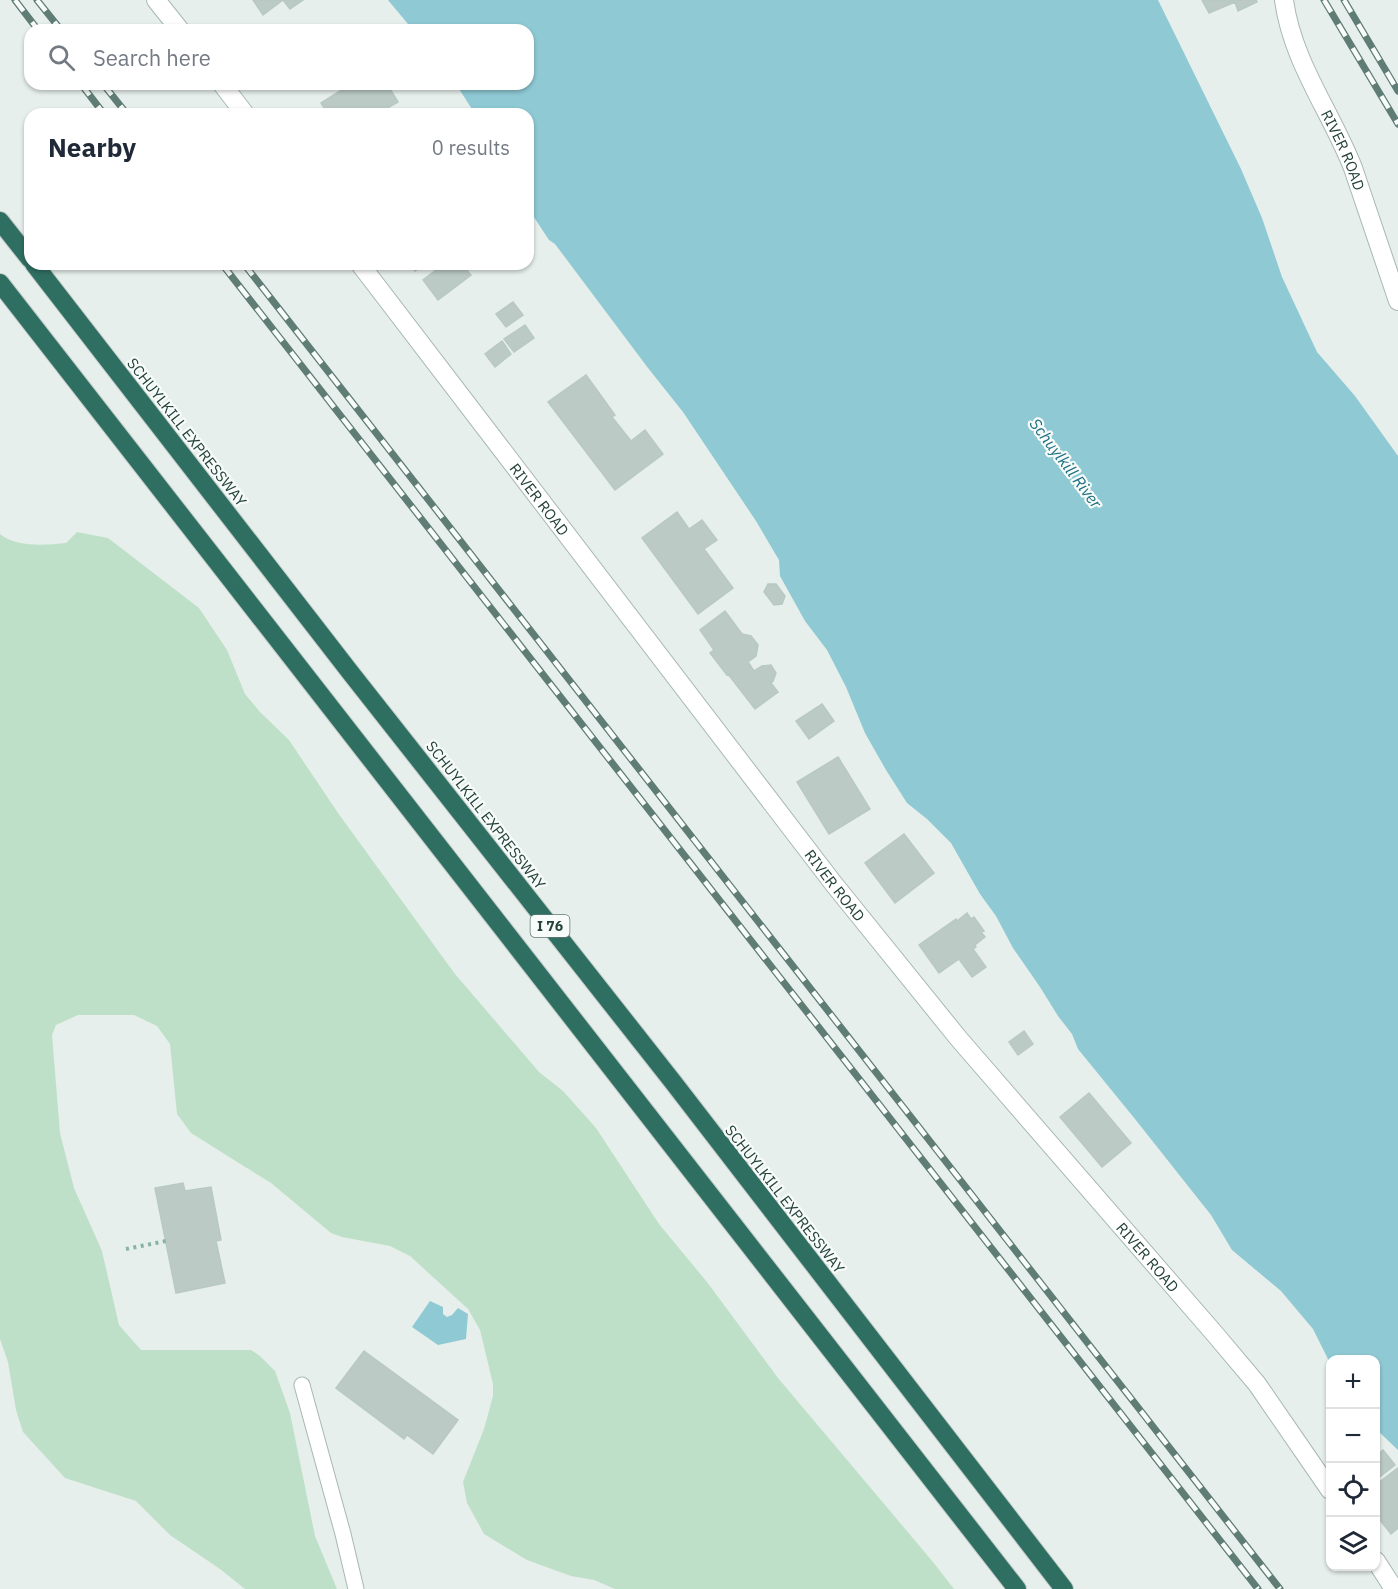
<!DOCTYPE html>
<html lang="en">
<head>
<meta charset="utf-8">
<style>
  body { margin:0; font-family:"IBM Plex Sans",sans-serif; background:#f2f2f3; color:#1f2937 }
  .controls { position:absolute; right:18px; bottom:18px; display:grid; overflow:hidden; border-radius:12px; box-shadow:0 2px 4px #0004 }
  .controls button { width:54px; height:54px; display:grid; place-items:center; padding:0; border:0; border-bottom:2px solid #e0e1e3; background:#fff; color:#1f2937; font:30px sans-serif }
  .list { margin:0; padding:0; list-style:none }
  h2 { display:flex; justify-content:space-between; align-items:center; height:78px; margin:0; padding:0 24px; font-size:26px }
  h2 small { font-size:20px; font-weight:400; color:#747a83 }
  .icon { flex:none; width:33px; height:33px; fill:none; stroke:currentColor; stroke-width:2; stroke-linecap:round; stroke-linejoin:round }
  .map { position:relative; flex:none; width:1398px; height:1589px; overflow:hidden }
  .search { position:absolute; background:#fff; box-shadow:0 2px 4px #0004; left:24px; top:24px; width:510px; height:66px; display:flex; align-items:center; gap:15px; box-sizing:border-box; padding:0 21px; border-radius:18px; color:#747a83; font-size:22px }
  .panel { position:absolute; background:#fff; box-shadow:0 2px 4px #0004; left:24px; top:108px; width:510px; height:162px; border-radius:18px }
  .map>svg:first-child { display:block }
</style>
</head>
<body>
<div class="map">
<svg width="1398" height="1589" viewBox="0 0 1398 1589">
  <rect width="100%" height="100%" fill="#e6efeb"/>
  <path fill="#bfe0c8" d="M 77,532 L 108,538 L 199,608 L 227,650 L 245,694 L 260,712 L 289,740 L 338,813 L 455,974 L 539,1072 L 563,1091 L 596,1128 L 659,1224 L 707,1282 L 778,1378 L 933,1562 L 954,1589 L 615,1589 L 594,1580 L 571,1576 L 527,1560 L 484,1534 L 467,1503 L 463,1482 L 484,1429 L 493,1396 L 493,1384 L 480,1330 L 468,1309 L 410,1256 L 390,1246 L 342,1237 L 331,1233 L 271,1183 L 191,1133 L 177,1114 L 170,1044 L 157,1026 L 134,1015 L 78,1015 L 56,1025 L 52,1035 L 60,1133 L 74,1188 L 102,1251 L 119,1325 L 141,1350 L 251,1350 L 260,1356 L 275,1371 L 290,1413 L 315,1536 L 337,1589 L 245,1589 L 220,1569 L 170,1535 L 136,1501 L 65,1478 L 23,1432 L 16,1410 L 8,1362 L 0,1339 L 0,534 C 17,548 46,545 66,543 Z"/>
  <path fill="#8ec9d4" d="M 388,0 L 1158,0 L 1241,169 L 1262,218 L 1282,277 L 1317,352 L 1355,396 L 1398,456 L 1398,1450 L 1376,1429 L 1376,1360 L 1330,1360 L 1330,1362 L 1329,1361 L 1313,1329 L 1281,1291 L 1232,1250 L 1211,1215 L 1135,1119 L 1078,1049 L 1072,1034 L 1058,1016 L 1040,987 L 1013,948 L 996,916 L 980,894 L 951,843 L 927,819 L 907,803 L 886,770 L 865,733 L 846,687 L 827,650 L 805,621 L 780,576 L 779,560 L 756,521 L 683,412 L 648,368 L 555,244 L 549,240 L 528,208 L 528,114 L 475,114 L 456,84 L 528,84 L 528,30 L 413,30 Z
    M 430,1301 L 443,1307 L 443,1314 L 447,1317 L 452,1315 L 458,1308 L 468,1314 L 466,1339 L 438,1345 L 412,1327 Z"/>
  <path fill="#bbcac4" stroke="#b8c9c2" stroke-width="1.5" d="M 253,0 L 303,0 L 290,9 L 283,0 L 263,15 Z
    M 1202,0 L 1256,0 L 1257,2 L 1238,11 L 1235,2 L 1209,13 Z
    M 351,84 L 387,84 L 398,102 L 377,114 L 328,114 L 321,103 Z
    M 410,264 L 425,264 L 415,271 Z
    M 444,264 L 462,264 L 471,275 L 438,300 L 423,280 Z
    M 513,302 L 523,315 L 506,327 L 496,314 Z
    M 525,325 L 534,338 L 514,352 L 504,339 Z
    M 502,341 L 511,354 L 495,367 L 485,354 Z
    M 586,375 L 615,415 L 612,417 L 631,441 L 645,430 L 663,454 L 615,490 L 548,402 Z
    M 677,512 L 689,529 L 702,520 L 717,540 L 704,549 L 733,588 L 698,614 L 642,538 Z
    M 768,584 L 776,584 L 785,596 L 782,604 L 774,605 L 764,592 Z
    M 725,611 L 742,634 L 751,636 L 758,645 L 756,656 L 748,662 L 754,671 L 762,666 L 771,665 L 776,673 L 773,681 L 771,683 L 778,692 L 755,709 L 728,674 L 727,675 L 710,653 L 714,650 L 700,630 Z
    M 822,704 L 834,721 L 809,739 L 796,721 Z
    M 838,757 L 870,809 L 829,834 L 797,782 Z
    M 904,834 L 934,873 L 895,903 L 865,863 Z
    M 967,913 L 971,919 L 974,917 L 984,931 L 981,932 L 985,937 L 975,945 L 976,947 L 973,949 L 986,967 L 972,977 L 959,959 L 939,973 L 919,945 L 956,919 L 957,921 Z
    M 1024,1031 L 1033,1044 L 1018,1055 L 1009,1042 Z
    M 1089,1093 L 1131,1143 L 1102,1167 L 1060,1117 Z
    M 183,1183 L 185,1191 L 211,1187 L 221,1240 L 216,1241 L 225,1283 L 176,1293 L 155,1188 Z
    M 364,1351 L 458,1420 L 433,1454 L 407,1435 L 404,1439 L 336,1388 Z
    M 1383,1450 L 1395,1465 L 1376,1480 L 1378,1483 L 1398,1468 L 1398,1528 L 1391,1534 L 1376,1515 L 1376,1456 Z"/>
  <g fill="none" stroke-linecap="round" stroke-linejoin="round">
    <g stroke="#a8b8b2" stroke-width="17">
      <path id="service" d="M 302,1385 L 343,1534 L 356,1589"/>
    </g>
    <g stroke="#a8b8b2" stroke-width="20">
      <g id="minor">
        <path id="s1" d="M 1284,0 C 1292,61 1331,112 1353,168 L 1398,301"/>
      </g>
    </g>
    <g stroke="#a8b8b2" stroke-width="20">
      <g id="tertiary">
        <path d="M 156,0 L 180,30"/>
        <path d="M 222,84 L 245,114"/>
        <path id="s2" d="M 360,264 L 833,883 L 959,1039 L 1214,1333 L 1257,1384 L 1330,1490"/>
        <path d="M 1376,1561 L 1394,1589"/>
      </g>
    </g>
    <g stroke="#c2cac8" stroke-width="20">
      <path id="motorway" d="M 0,221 L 30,259
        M 34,264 L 350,672 L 673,1082 L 1064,1589
        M 0,283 L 1017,1589"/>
    </g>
    <path stroke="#86b3a5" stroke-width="4" stroke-dasharray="3 4.5" stroke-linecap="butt" d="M 126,1249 L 166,1241"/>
    <use href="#service" stroke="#fff" stroke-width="15"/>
    <use href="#minor" stroke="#fff" stroke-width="18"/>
    <use href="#tertiary" stroke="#fff" stroke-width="18"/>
    <use href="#motorway" stroke="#2f6f62" stroke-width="18"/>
    <g stroke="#5f7d75" stroke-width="7">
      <path id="rail" d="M 15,0 L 38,30
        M 37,0 L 61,30
        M 1324,0 L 1398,124
        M 1344,0 L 1398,91
        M 81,84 L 104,114
        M 103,84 L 127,114
        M 222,264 L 1258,1589
        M 244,264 L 1280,1589"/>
    </g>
    <use href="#rail" stroke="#f7fbf9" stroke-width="4.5" stroke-dasharray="14" stroke-linecap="butt"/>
  </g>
  <g text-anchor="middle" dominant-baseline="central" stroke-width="4.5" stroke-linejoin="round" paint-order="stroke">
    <rect fill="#f7fbf9" stroke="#637a73" stroke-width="1.5" x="530.5" y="915" width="39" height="22" rx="4.5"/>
    <g font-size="14" font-weight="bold" fill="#24423a">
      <text x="550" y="926">I 76</text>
    </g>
    <g font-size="15" fill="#24423a" stroke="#f7fbf9">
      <text stroke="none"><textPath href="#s1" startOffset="162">RIVER ROAD</textPath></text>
      <text transform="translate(187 432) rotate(52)">SCHUYLKILL EXPRESSWAY</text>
      <text stroke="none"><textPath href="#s2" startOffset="296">RIVER ROAD</textPath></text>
      <text transform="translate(486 815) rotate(52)">SCHUYLKILL EXPRESSWAY</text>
      <text stroke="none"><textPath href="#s2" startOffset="782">RIVER ROAD</textPath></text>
      <text transform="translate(785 1199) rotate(52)">SCHUYLKILL EXPRESSWAY</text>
      <text stroke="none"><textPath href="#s2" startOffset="1268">RIVER ROAD</textPath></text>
    </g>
    <g font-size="16" font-style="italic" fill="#1c6f80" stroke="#f7fbf9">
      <text transform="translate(1066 463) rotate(53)">Schuylkill River</text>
    </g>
  </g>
</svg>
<div class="controls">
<button>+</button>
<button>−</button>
<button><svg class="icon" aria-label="locate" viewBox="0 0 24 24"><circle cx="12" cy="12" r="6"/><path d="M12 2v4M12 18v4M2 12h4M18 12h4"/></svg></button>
<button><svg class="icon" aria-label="layers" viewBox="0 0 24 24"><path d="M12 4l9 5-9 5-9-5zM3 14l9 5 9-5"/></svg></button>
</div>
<div class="search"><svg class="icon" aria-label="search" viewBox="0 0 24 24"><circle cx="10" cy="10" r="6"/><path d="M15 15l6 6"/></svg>Search here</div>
<section class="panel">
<h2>Nearby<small>0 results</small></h2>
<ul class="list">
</ul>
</section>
</div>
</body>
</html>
